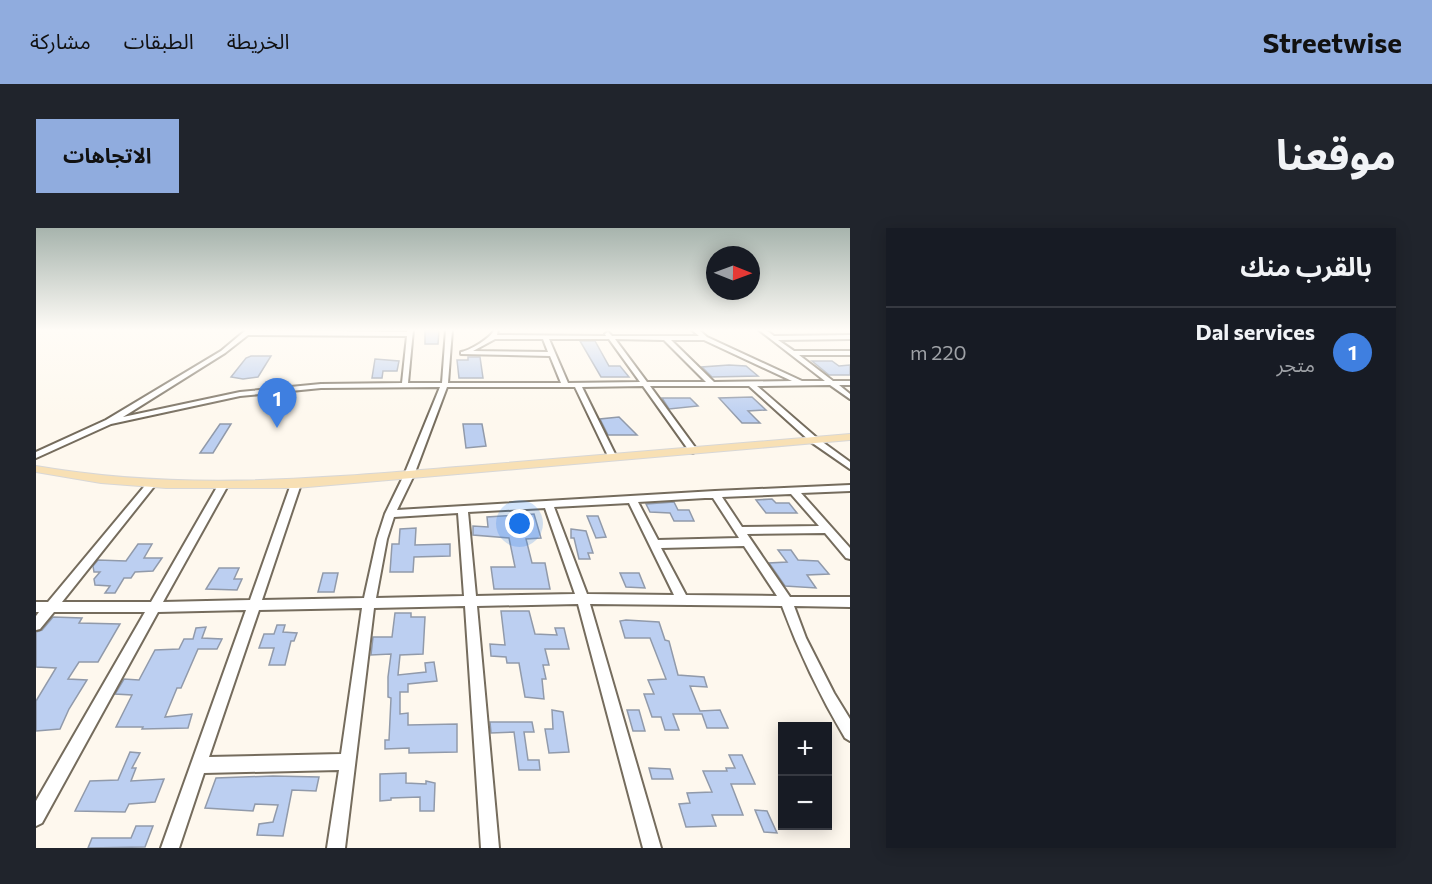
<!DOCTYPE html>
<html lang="ar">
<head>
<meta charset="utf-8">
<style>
  body { margin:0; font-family:Commissioner,"Noto Sans Arabic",sans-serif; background:#20242c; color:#f1f3f6; direction:rtl }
  .controls { position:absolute; right:18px; bottom:18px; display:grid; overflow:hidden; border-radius:0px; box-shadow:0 3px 15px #0003 }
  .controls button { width:54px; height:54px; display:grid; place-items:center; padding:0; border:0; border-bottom:2px solid #363941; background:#171b24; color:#f1f3f6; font:30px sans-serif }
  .compass { position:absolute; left:670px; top:18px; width:54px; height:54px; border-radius:50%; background:#171b24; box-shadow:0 3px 15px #0003; rotate:91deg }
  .you { position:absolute; left:484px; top:296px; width:21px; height:21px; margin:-15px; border:4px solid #fff; border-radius:50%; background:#1a73e8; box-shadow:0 0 0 9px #1a73e833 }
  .badge { display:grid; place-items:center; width:39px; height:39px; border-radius:50%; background:#90acde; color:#fff; font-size:20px; font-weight:700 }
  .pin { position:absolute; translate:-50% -50px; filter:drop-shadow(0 2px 3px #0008) }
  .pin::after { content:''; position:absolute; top:32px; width:21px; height:18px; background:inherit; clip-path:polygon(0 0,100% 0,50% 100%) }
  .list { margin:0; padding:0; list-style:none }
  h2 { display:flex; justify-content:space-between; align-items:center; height:78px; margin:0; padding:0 24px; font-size:26px }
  h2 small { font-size:20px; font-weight:400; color:#9ea1a6 }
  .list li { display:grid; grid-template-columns:39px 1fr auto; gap:18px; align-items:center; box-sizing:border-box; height:90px; padding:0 24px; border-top:2px solid #363941 }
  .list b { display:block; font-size:22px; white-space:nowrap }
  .list p { margin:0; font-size:20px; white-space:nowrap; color:#9ea1a6 }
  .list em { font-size:20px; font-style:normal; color:#9ea1a6 }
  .map { position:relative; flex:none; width:814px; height:620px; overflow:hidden; direction:ltr; border-radius:0px }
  header { display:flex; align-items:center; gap:36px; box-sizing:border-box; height:84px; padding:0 30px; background:#90acde; color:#111 }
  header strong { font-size:28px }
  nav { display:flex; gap:33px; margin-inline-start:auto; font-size:21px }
  .intro { display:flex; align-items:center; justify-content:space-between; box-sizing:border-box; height:144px; padding:0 36px }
  h1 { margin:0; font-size:42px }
  .button { padding:15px 27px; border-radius:0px; background:#90acde; color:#111; font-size:21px; font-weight:700 }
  main { display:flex; gap:36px; padding:0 36px }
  aside { flex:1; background:#171b24; border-radius:0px; box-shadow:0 3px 15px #0003 }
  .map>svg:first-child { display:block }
</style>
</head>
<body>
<header>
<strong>Streetwise</strong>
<nav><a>الخريطة</a><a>الطبقات</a><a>مشاركة</a></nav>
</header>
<div class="intro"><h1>موقعنا</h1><a class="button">الاتجاهات</a></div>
<main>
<aside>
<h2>بالقرب منك<small></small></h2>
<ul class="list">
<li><span class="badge" style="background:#3f7fe0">1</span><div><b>Dal services</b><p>متجر</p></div><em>220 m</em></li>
</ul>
</aside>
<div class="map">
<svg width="814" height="620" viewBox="0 0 814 620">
  <rect width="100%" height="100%" fill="#fef8ee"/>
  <path fill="#bccff1" stroke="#919aaa" stroke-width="1.5" d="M 389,102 L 403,102 L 402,116 L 389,116 Z
    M 544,113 L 559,113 L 573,138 L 584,138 L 593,149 L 565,149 Z
    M 215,128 L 235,128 L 222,149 L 207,151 L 195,149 L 210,130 Z
    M 432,129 L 444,129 L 447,150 L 423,150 L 421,132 L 432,132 Z
    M 339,131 L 363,133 L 361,143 L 347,143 L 346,150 L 336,150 Z
    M 776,133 L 796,133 L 803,138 L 814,137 L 814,147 L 793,147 Z
    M 693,137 L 710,138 L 722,148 L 676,149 L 666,139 Z
    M 716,169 L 730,182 L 712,183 L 724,195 L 706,195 L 683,170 Z
    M 626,170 L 654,170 L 662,178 L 633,181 Z
    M 583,189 L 601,207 L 572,207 L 564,191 Z
    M 184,196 L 195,196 L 177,225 L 164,225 Z
    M 427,196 L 446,196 L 450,218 L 430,220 Z
    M 736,271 L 740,275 L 753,275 L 761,285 L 730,285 L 720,272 Z
    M 638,274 L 642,282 L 653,282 L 658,293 L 638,293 L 634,285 L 614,284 L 610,276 Z
    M 498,286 L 505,310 L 490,311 L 496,335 L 509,335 L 514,361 L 458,361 L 455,339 L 479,339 L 473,310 L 437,307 L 437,298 L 452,299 L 451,289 Z
    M 551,288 L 562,288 L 570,309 L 560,310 Z
    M 380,300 L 379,317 L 414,316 L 414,328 L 378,329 L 377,344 L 354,344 L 356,316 L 363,316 L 364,301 Z
    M 535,301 L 550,303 L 557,325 L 552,325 L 554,331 L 543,331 L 538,310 L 535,310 Z
    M 102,316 L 116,316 L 108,330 L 126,330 L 117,343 L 99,344 L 95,350 L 88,350 L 79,365 L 69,365 L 74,358 L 59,357 L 58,351 L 64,344 L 58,344 L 57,338 L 62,332 L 90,333 Z
    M 742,322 L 755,322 L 762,332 L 782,333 L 793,346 L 771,347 L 780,360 L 749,358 L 733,335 L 751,334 Z
    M 183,340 L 203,340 L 198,351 L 206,351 L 201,362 L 170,361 Z
    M 287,345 L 302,345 L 298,364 L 282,364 Z
    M 584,345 L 603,345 L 609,360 L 590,359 Z
    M 465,383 L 493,383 L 499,406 L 521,407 L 519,400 L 528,400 L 533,421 L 509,421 L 513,437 L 507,437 L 510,451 L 506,451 L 508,471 L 489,469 L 483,435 L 471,435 L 470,429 L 455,428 L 454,416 L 469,417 Z
    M 359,385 L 375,385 L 375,389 L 389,389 L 387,426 L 364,427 L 362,447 L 390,444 L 389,435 L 398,434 L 401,453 L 372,456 L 372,464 L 364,464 L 364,486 L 372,485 L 372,497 L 421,496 L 421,524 L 373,525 L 373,520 L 349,521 L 349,512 L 353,512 L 355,470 L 352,469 L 352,449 L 355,426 L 335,427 L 337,409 L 356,409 Z
    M 17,389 L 46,390 L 43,395 L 84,396 L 62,434 L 43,434 L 32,451 L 51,452 L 33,481 L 24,501 L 0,503 L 0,473 L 20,440 L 0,439 L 0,404 L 6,402 Z
    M 590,392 L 623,394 L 629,412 L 633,413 L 642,447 L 668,449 L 671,459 L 654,458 L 664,483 L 684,482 L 692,500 L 671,500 L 666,486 L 637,486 L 643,502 L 629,502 L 625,489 L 616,489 L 608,466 L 618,466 L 612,452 L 630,451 L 614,410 L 589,410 L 584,393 Z
    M 241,397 L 249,397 L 247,404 L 261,405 L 258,413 L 255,413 L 249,437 L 233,437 L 238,420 L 223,420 L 228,406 L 238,406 Z
    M 170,399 L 166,410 L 186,411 L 181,421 L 162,421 L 145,460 L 141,460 L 129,489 L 156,486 L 152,500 L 106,501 L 107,499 L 80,499 L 96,467 L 79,466 L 88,451 L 103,452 L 119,422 L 143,421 L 148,411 L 157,411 L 160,400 Z
    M 516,482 L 527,484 L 533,524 L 513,525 L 509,501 L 517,501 Z
    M 591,482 L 603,482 L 609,503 L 597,503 Z
    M 454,494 L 496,494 L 498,504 L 488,504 L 492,532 L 503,532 L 504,542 L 483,542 L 478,504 L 455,505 Z
    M 94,524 L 104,525 L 96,540 L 100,540 L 95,553 L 128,551 L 119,574 L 93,576 L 89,584 L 39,583 L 54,553 L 82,552 Z
    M 693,527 L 706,527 L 719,556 L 695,556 L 707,587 L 676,587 L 680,598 L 650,599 L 643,576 L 654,575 L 651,565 L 676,564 L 667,543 L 691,543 L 690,540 L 699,540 Z
    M 613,540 L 634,541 L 637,551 L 616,551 Z
    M 370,545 L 370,555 L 390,556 L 390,553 L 399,555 L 398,583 L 384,583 L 384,569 L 355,570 L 355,572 L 344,573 L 344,546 Z
    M 237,548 L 283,549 L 280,563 L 256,562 L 247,608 L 221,607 L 223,596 L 237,594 L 242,577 L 219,576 L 217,583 L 169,580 L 180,550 Z
    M 719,582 L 731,583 L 741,605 L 728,604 Z
    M 100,598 L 117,598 L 109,619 L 52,620 L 56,610 L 95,610 Z"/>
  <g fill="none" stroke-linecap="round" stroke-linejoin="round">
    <g stroke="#756c5d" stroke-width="4">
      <path id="minor" d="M 210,102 L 371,104 L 371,102 L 377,102 L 372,155 L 406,155 L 410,102 L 416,102 L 412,155 L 525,155 L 514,128 L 425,126 L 425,124 C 433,123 455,110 458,102 L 462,102 L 461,107 L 570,108 L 569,106 L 572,104 L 576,108 L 663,108 L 656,102 L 663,102 L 671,109 L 766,153 L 789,153 L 723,102 L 730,102 L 738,108 L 814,107 L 814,111 L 742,112 L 758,123 L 814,123 L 814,127 L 763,127 L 797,153 L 814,153 L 814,157 L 803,157 L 814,166 L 814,171 L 794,157 L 721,158 L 781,210 L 814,234 L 814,241 L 775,214 L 713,158 L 614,158 L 661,222 L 657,225 L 654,224 L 607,158 L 546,159 L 580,228 L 576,231 L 572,228 L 539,159 L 411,159 L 378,247 L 361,282 L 679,263 L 814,257 L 814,263 L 765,265 L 814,320 L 814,331 L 810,330 L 789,305 L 711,306 L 754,369 L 814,369 L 814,379 L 758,378 L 770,410 L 798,465 L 814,491 L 814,513 L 809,510 C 784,468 763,424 746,378 L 554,376 L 625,620 L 607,620 L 542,376 L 441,378 L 463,620 L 445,620 L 429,378 L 338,380 L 309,620 L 291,620 L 303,542 L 168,545 L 143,620 L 125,620 L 210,382 L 122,384 L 6,595 L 0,598 L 0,573 L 109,384 L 18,384 L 4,401 L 0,402 L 0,388 L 3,384 L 0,384 L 0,374 L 12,374 L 112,254 L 115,253 L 120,256 L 26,374 L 115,374 L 181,259 L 186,256 L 191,259 L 127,374 L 214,372 L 255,256 L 260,253 L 265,256 L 226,372 L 328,370 L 341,311 L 349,286 L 368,247 L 404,159 L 285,160 L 204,168 L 75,196 L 0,230 L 0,224 L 70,192 L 185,123 ZM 212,107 L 371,108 L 366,155 L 285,156 L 204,164 L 87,189 L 189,125 ZM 459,111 L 507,111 L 512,124 L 437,123 ZM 513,111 L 573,111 L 604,154 L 532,155 ZM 579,111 L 628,112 L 670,154 L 611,154 ZM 635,112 L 668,112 L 756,153 L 678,154 ZM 755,266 L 783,298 L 706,299 L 686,269 ZM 669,270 L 677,270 L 703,310 L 622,312 L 602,274 ZM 593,275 L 638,367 L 551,366 L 518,279 ZM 509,280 L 539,366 L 440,368 L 432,284 ZM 422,285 L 428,368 L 340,370 L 351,311 L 358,289 ZM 708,318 L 741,368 L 650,367 L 625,320 ZM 326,380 L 305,526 L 173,529 L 223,382 Z"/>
    </g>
    <g stroke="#d8d7d6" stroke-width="2">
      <path id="major" d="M 814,206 L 814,212 L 260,260 L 130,260 L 65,255 L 0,244 L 0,238 C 150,264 284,250 434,238 C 561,227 687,217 814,206 Z"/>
    </g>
    <use href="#minor" fill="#fff" fill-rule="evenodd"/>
    <use href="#major" fill="#f8e0b4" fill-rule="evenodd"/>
  </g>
  <linearGradient id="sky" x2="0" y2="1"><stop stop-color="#a7b4ad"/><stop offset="0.54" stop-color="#fffcf7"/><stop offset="1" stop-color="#fffcf7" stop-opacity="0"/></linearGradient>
  <rect width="814" height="189" fill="url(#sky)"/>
</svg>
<div class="controls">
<button>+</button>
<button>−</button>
</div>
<svg class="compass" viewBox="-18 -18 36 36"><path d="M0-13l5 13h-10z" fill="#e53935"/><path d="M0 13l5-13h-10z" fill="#9ea1a6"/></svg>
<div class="you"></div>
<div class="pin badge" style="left:241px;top:200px;background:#3f7fe0">1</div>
</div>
</main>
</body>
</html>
